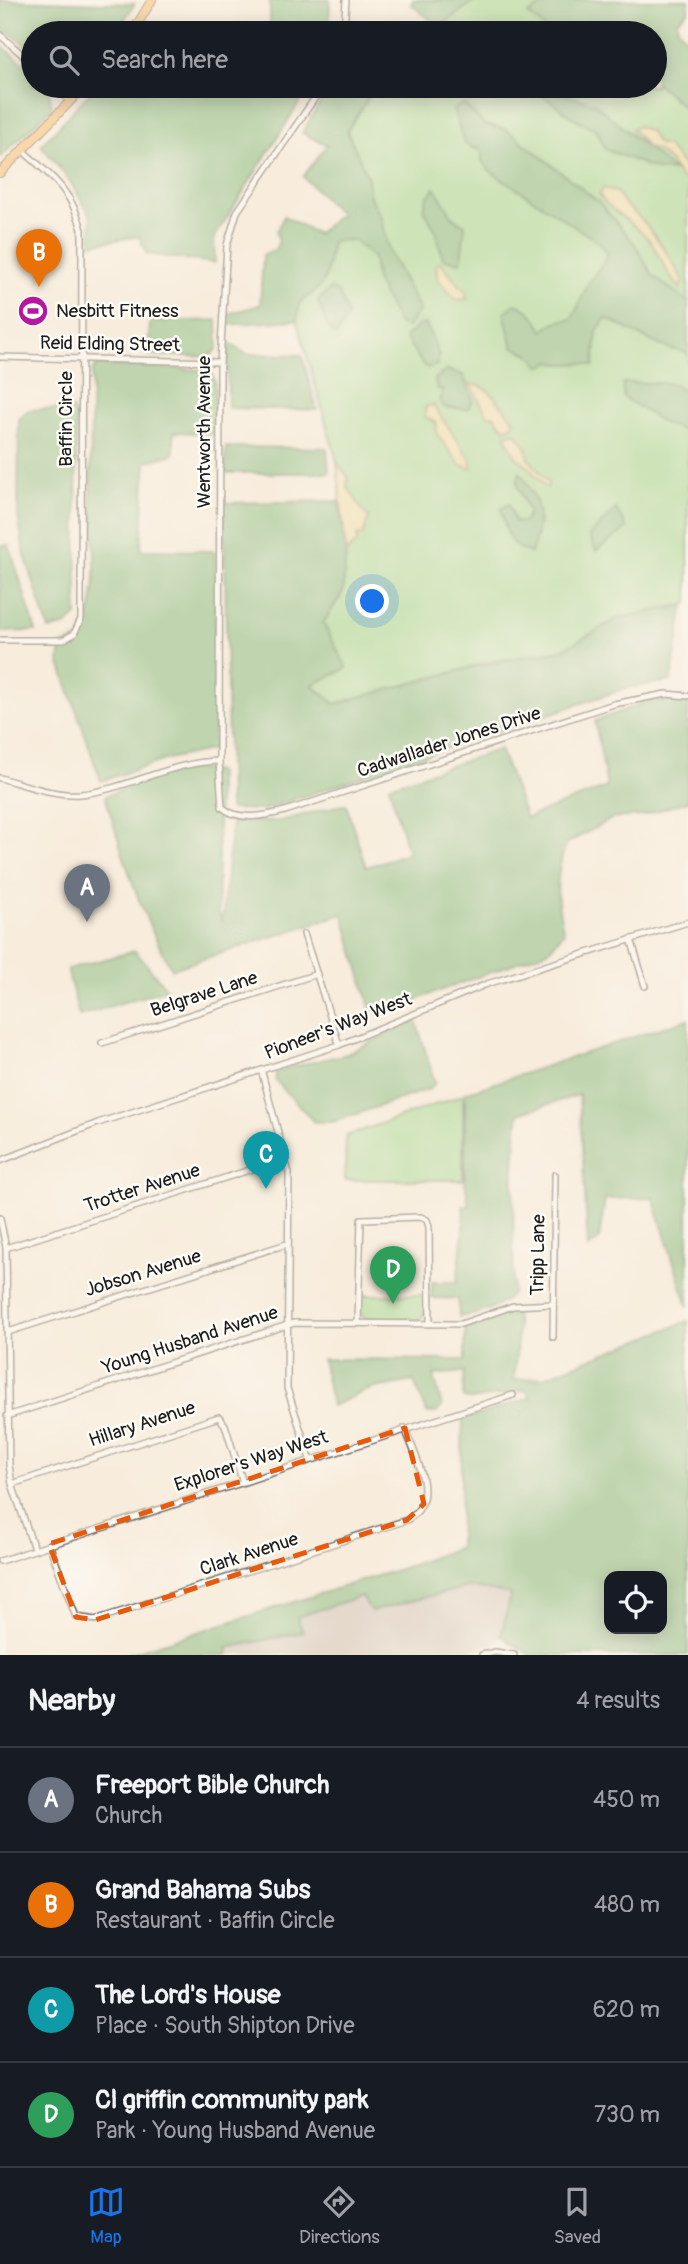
<!DOCTYPE html>
<html lang="en">
<head>
<meta charset="utf-8">
<style>
  body { margin:0; font-family:Pangolin,sans-serif; background:#242831; color:#f1f3f6 }
  .controls { position:absolute; right:21px; bottom:21px; display:grid; overflow:hidden; border-radius:14px; box-shadow:0 4px 18px #0003 }
  .controls button { width:63px; height:63px; display:grid; place-items:center; padding:0; border:0; border-bottom:2px solid #363941; background:#171b24; color:#f1f3f6; font:35px sans-serif }
  .you { position:absolute; left:373px; top:602px; width:24px; height:24px; margin:-18px; border:5px solid #fff; border-radius:50%; background:#1a73e8; box-shadow:0 0 0 10px #1a73e833 }
  .badge { display:grid; place-items:center; width:46px; height:46px; border-radius:50%; background:#1a73e8; color:#fff; font-size:23px; font-weight:700 }
  .pin { position:absolute; translate:-50% -58px; filter:drop-shadow(0 2px 4px #0008) }
  .pin::after { content:''; position:absolute; top:37px; width:24px; height:21px; background:inherit; clip-path:polygon(0 0,100% 0,50% 100%) }
  .list { margin:0; padding:0; list-style:none }
  h2 { display:flex; justify-content:space-between; align-items:center; height:91px; margin:0; padding:0 28px; font-size:30px }
  h2 small { font-size:23px; font-weight:400; color:#9ea1a6 }
  .list li { display:grid; grid-template-columns:46px 1fr auto; gap:21px; align-items:center; box-sizing:border-box; height:105px; padding:0 28px; border-top:2px solid #363941 }
  .list b { display:block; font-size:26px; white-space:nowrap }
  .list p { margin:0; font-size:23px; white-space:nowrap; color:#9ea1a6 }
  .list em { font-size:23px; font-style:normal; color:#9ea1a6 }
  .icon { flex:none; width:38px; height:38px; fill:none; stroke:currentColor; stroke-width:2; stroke-linecap:round; stroke-linejoin:round }
  .map { position:relative; flex:none; width:688px; height:1655px; overflow:hidden }
  .search { position:absolute; background:#171b24; box-shadow:0 4px 18px #0003; left:21px; right:21px; top:21px; height:77px; display:flex; align-items:center; gap:18px; box-sizing:border-box; padding:0 24px; border-radius:38px; color:#9ea1a6; font-size:26px }
  .sheet { height:511px; background:#171b24 }
  nav { display:flex; justify-content:space-around; align-items:center; box-sizing:border-box; height:98px; border-top:2px solid #363941; background:#171b24; font-size:19px; color:#9ea1a6 }
  nav a { display:grid; justify-items:center; gap:4px }
  nav .on { color:#1a73e8 }
  .map>svg:first-child { display:block }
</style>
</head>
<body>
<div class="map">
<svg width="688" height="1655" viewBox="0 0 688 1655">
  <rect width="100%" height="100%" fill="#fdfcf7"/>
  <filter id="ink" filterUnits="userSpaceOnUse"><feTurbulence type="fractalNoise" baseFrequency=".0143" numOctaves="2"/><feDisplacementMap in="SourceGraphic" scale="14" xChannelSelector="R" yChannelSelector="G"/><feConvolveMatrix kernelMatrix="1 2 1 2 8 2 1 2 1" color-interpolation-filters="sRGB"/></filter>
  <filter id="wash" filterUnits="userSpaceOnUse"><feTurbulence type="fractalNoise" baseFrequency=".00686" numOctaves="4" result="noise"/><feDisplacementMap in="SourceGraphic" scale="28" xChannelSelector="R" yChannelSelector="G"/><feGaussianBlur stdDeviation="1.57" result="paint"/><feColorMatrix in="noise" values="0 0 0 0 0 0 0 0 0 0 0 0 0 0 0 0 0 1.4 0 .05"/><feComposite in="paint" operator="in"/></filter>
  <g filter="url(#wash)">
    <rect width="100%" height="100%" fill="#f8ecdc"/>
    <path fill="#f0d6bc" d="M 0,1269 L 4,1468 L 0,1474 Z"/>
    <path fill="#cec2b9" d="M 468,1587 L 512,1594 L 501,1636 L 493,1644 L 459,1655 L 228,1655 L 227,1648 L 302,1632 L 296,1617 L 361,1595 L 424,1595 Z"/>
    <path fill="#9bd88d" stroke="#5c7a54" stroke-width="2" d="M 474,0 L 552,0 L 529,14 L 550,33 L 405,33 L 407,29 L 440,27 Z
      M 655,81 L 688,111 L 688,604 L 619,618 L 562,650 L 487,663 L 335,704 L 311,685 L 346,668 L 323,623 L 343,592 L 346,549 L 337,462 L 292,303 L 332,241 L 369,194 L 368,178 L 347,131 L 377,86 L 655,86 Z
      M 463,1095 L 463,1180 L 345,1180 L 346,1136 Z
      M 360,1295 L 426,1295 L 426,1312 L 420,1319 L 366,1319 L 361,1315 Z"/>
    <path fill="#7cb878" stroke="#4c6a4a" stroke-width="2" fill-rule="evenodd" d="M 0,0 L 135,4 L 115,33 L 33,33 L 33,55 L 21,41 L 0,28 Z
      M 270,0 L 330,0 L 329,33 L 266,33 L 270,25 Z
      M 413,0 L 476,0 L 439,27 L 411,4 Z
      M 552,0 L 688,0 L 688,11 L 677,21 L 678,28 L 688,40 L 688,111 L 655,81 L 655,33 L 550,33 L 528,14 Z
      M 0,44 L 33,72 L 33,86 L 48,86 L 52,108 L 0,158 Z
      M 96,86 L 310,86 L 214,238 L 215,263 L 147,254 L 139,236 L 91,244 L 91,216 L 69,180 L 41,145 Z
      M 330,86 L 359,86 L 370,94 L 347,131 L 368,178 L 369,194 L 380,215 L 390,254 L 420,310 L 407,327 L 398,324 L 376,280 L 373,258 L 354,240 L 332,241 C 325,275 333,281 300,302 L 297,320 L 227,325 L 227,314 L 260,305 L 263,255 L 275,250 L 279,241 L 276,232 L 284,216 L 317,234 L 340,214 L 303,177 L 327,145 L 302,133 Z
      M 546,90 L 594,103 L 674,171 L 657,170 L 605,149 L 597,130 L 575,119 L 543,96 Z
      M 464,104 L 484,124 L 507,130 L 599,202 L 635,244 L 653,276 L 688,302 L 688,354 L 659,345 L 606,318 L 597,331 L 594,366 C 579,359 567,368 551,362 L 540,367 L 531,355 L 513,347 L 504,313 L 515,304 C 531,309 536,318 543,331 L 555,322 L 571,319 C 581,306 583,290 592,278 C 598,269 604,264 608,254 L 597,241 L 490,171 L 482,161 L 482,151 L 464,144 L 453,109 Z
      M 435,188 L 454,219 L 465,225 L 461,262 L 443,259 L 436,231 L 424,210 L 427,197 Z
      M 331,288 L 339,293 L 348,316 L 336,336 L 328,328 L 318,301 Z
      M 217,320 L 218,348 L 209,357 L 148,355 L 150,322 Z
      M 421,324 L 426,324 L 439,355 L 437,365 L 428,368 L 421,362 L 405,337 Z
      M 227,342 L 247,354 L 302,355 L 317,410 L 228,408 Z
      M 96,365 L 204,370 L 211,372 L 215,381 L 214,434 L 174,432 L 174,454 L 146,462 L 141,550 L 215,551 L 214,749 L 168,759 L 101,781 L 59,661 L 61,645 L 79,639 C 105,594 92,536 91,486 C 90,449 91,411 92,373 Z
      M 447,370 L 463,375 L 473,400 L 468,409 L 446,408 L 439,401 L 443,390 L 437,389 L 435,379 Z
      M 623,383 L 671,383 L 688,393 L 688,432 L 665,424 L 623,397 Z
      M 71,408 L 76,414 L 77,615 L 67,625 L 49,630 L 24,552 L 18,516 L 19,419 L 28,410 Z
      M 226,447 L 327,448 L 329,473 L 225,473 Z
      M 520,472 C 541,505 544,516 531,553 C 508,549 506,530 501,509 L 509,504 L 515,522 L 524,522 L 529,513 L 517,484 Z
      M 339,501 L 346,549 L 343,592 L 323,623 L 347,668 L 312,685 L 335,704 L 487,663 L 562,650 L 619,618 L 684,605 L 671,681 L 627,688 L 263,810 L 229,809 L 224,503 Z
      M 616,509 L 627,528 L 596,551 L 589,536 Z
      M 9,545 L 36,631 L 0,632 L 0,546 Z
      M 673,699 L 688,701 L 688,801 L 642,816 L 613,818 L 566,844 C 555,876 555,900 564,932 L 548,951 L 391,1009 L 371,1011 L 343,914 L 172,969 C 140,915 123,856 105,796 C 132,785 190,760 218,773 L 218,912 L 222,921 L 232,822 L 279,821 L 346,804 L 366,867 L 408,853 L 389,786 L 500,749 L 526,818 L 607,787 L 595,721 L 643,703 Z
      M 135,951 L 167,989 L 79,1016 L 67,969 Z
      M 688,1019 L 688,1307 L 653,1198 L 605,1199 L 599,1240 L 588,1248 L 579,1095 L 519,1113 C 510,1172 515,1232 513,1292 C 505,1307 476,1315 459,1317 L 458,1299 L 431,1298 L 432,1282 L 457,1282 L 464,1224 L 463,1206 L 469,1206 L 465,1182 L 465,1093 Z
      M 416,1020 L 435,1083 L 430,1089 L 333,1122 L 314,1122 L 275,1080 L 276,1073 L 291,1067 L 347,1054 Z
      M 515,1313 L 518,1327 L 514,1380 L 544,1377 L 688,1321 L 688,1655 L 531,1655 L 501,1636 L 511,1594 L 468,1587 L 371,1611 L 361,1596 L 297,1617 L 303,1632 L 227,1648 L 228,1655 L 124,1655 L 412,1565 L 459,1547 L 463,1420 L 530,1398 L 526,1390 L 472,1400 L 463,1398 L 464,1372 L 434,1375 L 442,1407 L 436,1413 L 427,1413 L 414,1381 L 370,1389 L 332,1406 L 322,1359 L 465,1360 L 465,1328 ZM 609,1576 L 662,1576 L 662,1629 L 609,1629 Z"/>
    <path fill="#eeda9e" stroke="#857b5d" stroke-width="2" d="M 638,126 L 649,131 L 659,145 L 666,145 L 688,171 L 686,179 L 681,179 L 670,162 L 658,151 L 648,148 L 632,129 Z
      M 603,188 L 618,193 C 622,206 634,210 643,221 C 658,239 672,259 683,281 L 680,288 C 666,274 661,258 651,242 C 638,225 607,210 599,194 Z
      M 440,262 L 466,292 L 467,299 L 456,300 L 438,280 L 436,264 Z
      M 470,384 C 492,384 499,407 514,419 L 514,424 L 505,429 L 494,416 L 487,414 Z
      M 433,405 L 471,460 L 471,468 L 460,465 L 436,433 L 437,423 L 425,417 L 425,407 Z
      M 515,432 L 526,446 L 529,459 L 548,482 L 548,487 L 545,487 C 538,479 525,461 516,457 L 505,436 Z
      M 337,462 L 348,477 L 347,487 C 358,497 356,508 369,517 L 363,535 L 357,535 L 357,543 L 346,553 Z"/>
  </g>
  <g filter="url(#ink)">
    <g fill="none" stroke-linecap="round" stroke-linejoin="round">
      <g stroke="#69655f" stroke-width="8">
        <path id="minor" d="M 344,33 L 346,0
          M 0,35 L 33,64
          M 56,86 L 70,101
          M 323,86 L 237,212 L 227,245 L 220,362 L 219,761 L 222,807 C 238,822 265,816 285,811 L 614,704 L 666,694 L 688,696
          M 0,357 L 220,362
          M 0,640 L 63,640 L 74,634 L 81,619 L 82,230 C 72,190 51,176 22,150
          M 0,778 C 26,785 54,796 81,794 C 128,789 170,762 219,761
          M 304,934 L 339,1045
          M 631,939 L 645,986
          M 102,1043 L 317,974
          M 262,1073 L 289,1173 L 287,1388 L 310,1459
          M 0,1161 L 98,1123 L 339,1045 L 487,984 L 688,922
          M 0,1218 L 6,1248 L 9,1465 L 12,1484 L 34,1549
          M 6,1248 L 287,1158
          M 358,1323 L 361,1219 L 421,1217 L 427,1220 L 429,1227 L 430,1324
          M 8,1332 L 287,1244
          M 553,1337 L 555,1175
          M 7,1416 L 294,1323 L 461,1324 L 513,1306 L 552,1304
          M 12,1484 L 219,1417 L 225,1425 L 242,1480
          M 49,1544 L 76,1617 L 95,1620 L 407,1520 C 441,1501 415,1456 405,1428
          M 0,1561 L 513,1395
          M 482,1655 L 495,1652 L 514,1655"/>
      </g>
      <g stroke="#69655f" stroke-width="10">
        <path id="primary" d="M 132,33 L 152,0
          M 0,173 L 85,86"/>
      </g>
      <use href="#minor" stroke="#fff" stroke-width="5"/>
      <use href="#primary" stroke="#fdbc6f" stroke-width="8"/>
    </g>
  </g>
  <path d="M0 0H688V1655H0ZM 405,1428 L 424,1504 L 407,1520 L 95,1620 L 76,1617 L 49,1544 Z" fill="#f8ecdc" fill-opacity=".55" fill-rule="evenodd"/>
  <path fill="none" stroke="#e8590c" stroke-width="5" stroke-dasharray="14 9" stroke-linejoin="round" d="M 405,1428 L 424,1504 L 407,1520 L 95,1620 L 76,1617 L 49,1544 Z"/>
  <defs>
    <g id="stadium-disc" transform="scale(1.575)"><circle r="9.5" fill="#b5179e" stroke="#fdfcf7"/><path d="M0-5a6.5 5 0 1 0 0 10a6.5 5 0 1 0 0-10ZM-3.5-1.8h7v3.6h-7Z" fill="#fff"/></g>
  </defs>
  <g fill-rule="evenodd">
    <use href="#stadium-disc" x="33" y="311"/>
  </g>
  <g text-anchor="middle" dominant-baseline="central" stroke-width="5" stroke-linejoin="round" paint-order="stroke">
    <g font-size="19" fill="#1c1c1c" stroke="#fdfcf7" text-anchor="start">
      <text x="56" y="311">Nesbitt Fitness</text>
    </g>
    <g font-size="19" fill="#1c1c1c" stroke="#fdfcf7">
      <text transform="translate(110 344) rotate(1)">Reid Elding Street</text>
      <text transform="translate(66 419) rotate(-90)">Baffin Circle</text>
      <text transform="translate(204 432) rotate(-90)">Wentworth Avenue</text>
      <text transform="translate(449 742) rotate(-18)">Cadwallader Jones Drive</text>
      <text transform="translate(204 994) rotate(-18)">Belgrave Lane</text>
      <text transform="translate(338 1026) rotate(-21)">Pioneer's Way West</text>
      <text transform="translate(142 1188) rotate(-18)">Trotter Avenue</text>
      <text transform="translate(538 1255) rotate(-89)">Tripp Lane</text>
      <text transform="translate(143 1273) rotate(-17)">Jobson Avenue</text>
      <text transform="translate(190 1340) rotate(-18)">Young Husband Avenue</text>
      <text transform="translate(142 1424) rotate(-18)">Hillary Avenue</text>
      <text transform="translate(251 1461) rotate(-18)">Explorer's Way West</text>
      <text transform="translate(249 1554) rotate(-18)">Clark Avenue</text>
    </g>
  </g>
</svg>
<div class="controls">
<button><svg class="icon" aria-label="locate" viewBox="0 0 24 24"><circle cx="12" cy="12" r="6"/><path d="M12 2v4M12 18v4M2 12h4M18 12h4"/></svg></button>
</div>
<div class="you"></div>
<div class="pin badge" style="left:87px;top:922px;background:#6b7280">A</div>
<div class="pin badge" style="left:39px;top:287px;background:#e8710a">B</div>
<div class="pin badge" style="left:266px;top:1189px;background:#0f9aa8">C</div>
<div class="pin badge" style="left:393px;top:1304px;background:#2e9e5b">D</div>
<div class="search"><svg class="icon" aria-label="search" viewBox="0 0 24 24"><circle cx="10" cy="10" r="6"/><path d="M15 15l6 6"/></svg>Search here</div>
</div>
<section class="sheet">
<h2>Nearby<small>4 results</small></h2>
<ul class="list">
<li><span class="badge" style="background:#6b7280">A</span><div><b>Freeport Bible Church</b><p>Church</p></div><em>450 m</em></li>
<li><span class="badge" style="background:#e8710a">B</span><div><b>Grand Bahama Subs</b><p>Restaurant · Baffin Circle</p></div><em>480 m</em></li>
<li><span class="badge" style="background:#0f9aa8">C</span><div><b>The Lord's House</b><p>Place · South Shipton Drive</p></div><em>620 m</em></li>
<li><span class="badge" style="background:#2e9e5b">D</span><div><b>Cl griffin community park</b><p>Park · Young Husband Avenue</p></div><em>730 m</em></li>
</ul>
</section>
<nav>
<a class="on"><svg class="icon" aria-label="map" viewBox="0 0 24 24"><path d="M3 6l6-2 6 2 6-2v14l-6 2-6-2-6 2zM9 4v14M15 6v14"/></svg>Map</a>
<a><svg class="icon" aria-label="directions" viewBox="0 0 24 24"><path d="M12 3l9 9-9 9-9-9zM9 14v-3h6M13 9l2 2-2 2"/></svg>Directions</a>
<a><svg class="icon" aria-label="saved" viewBox="0 0 24 24"><path d="M7 4h10v16l-5-4-5 4z"/></svg>Saved</a>
</nav>
</body>
</html>
